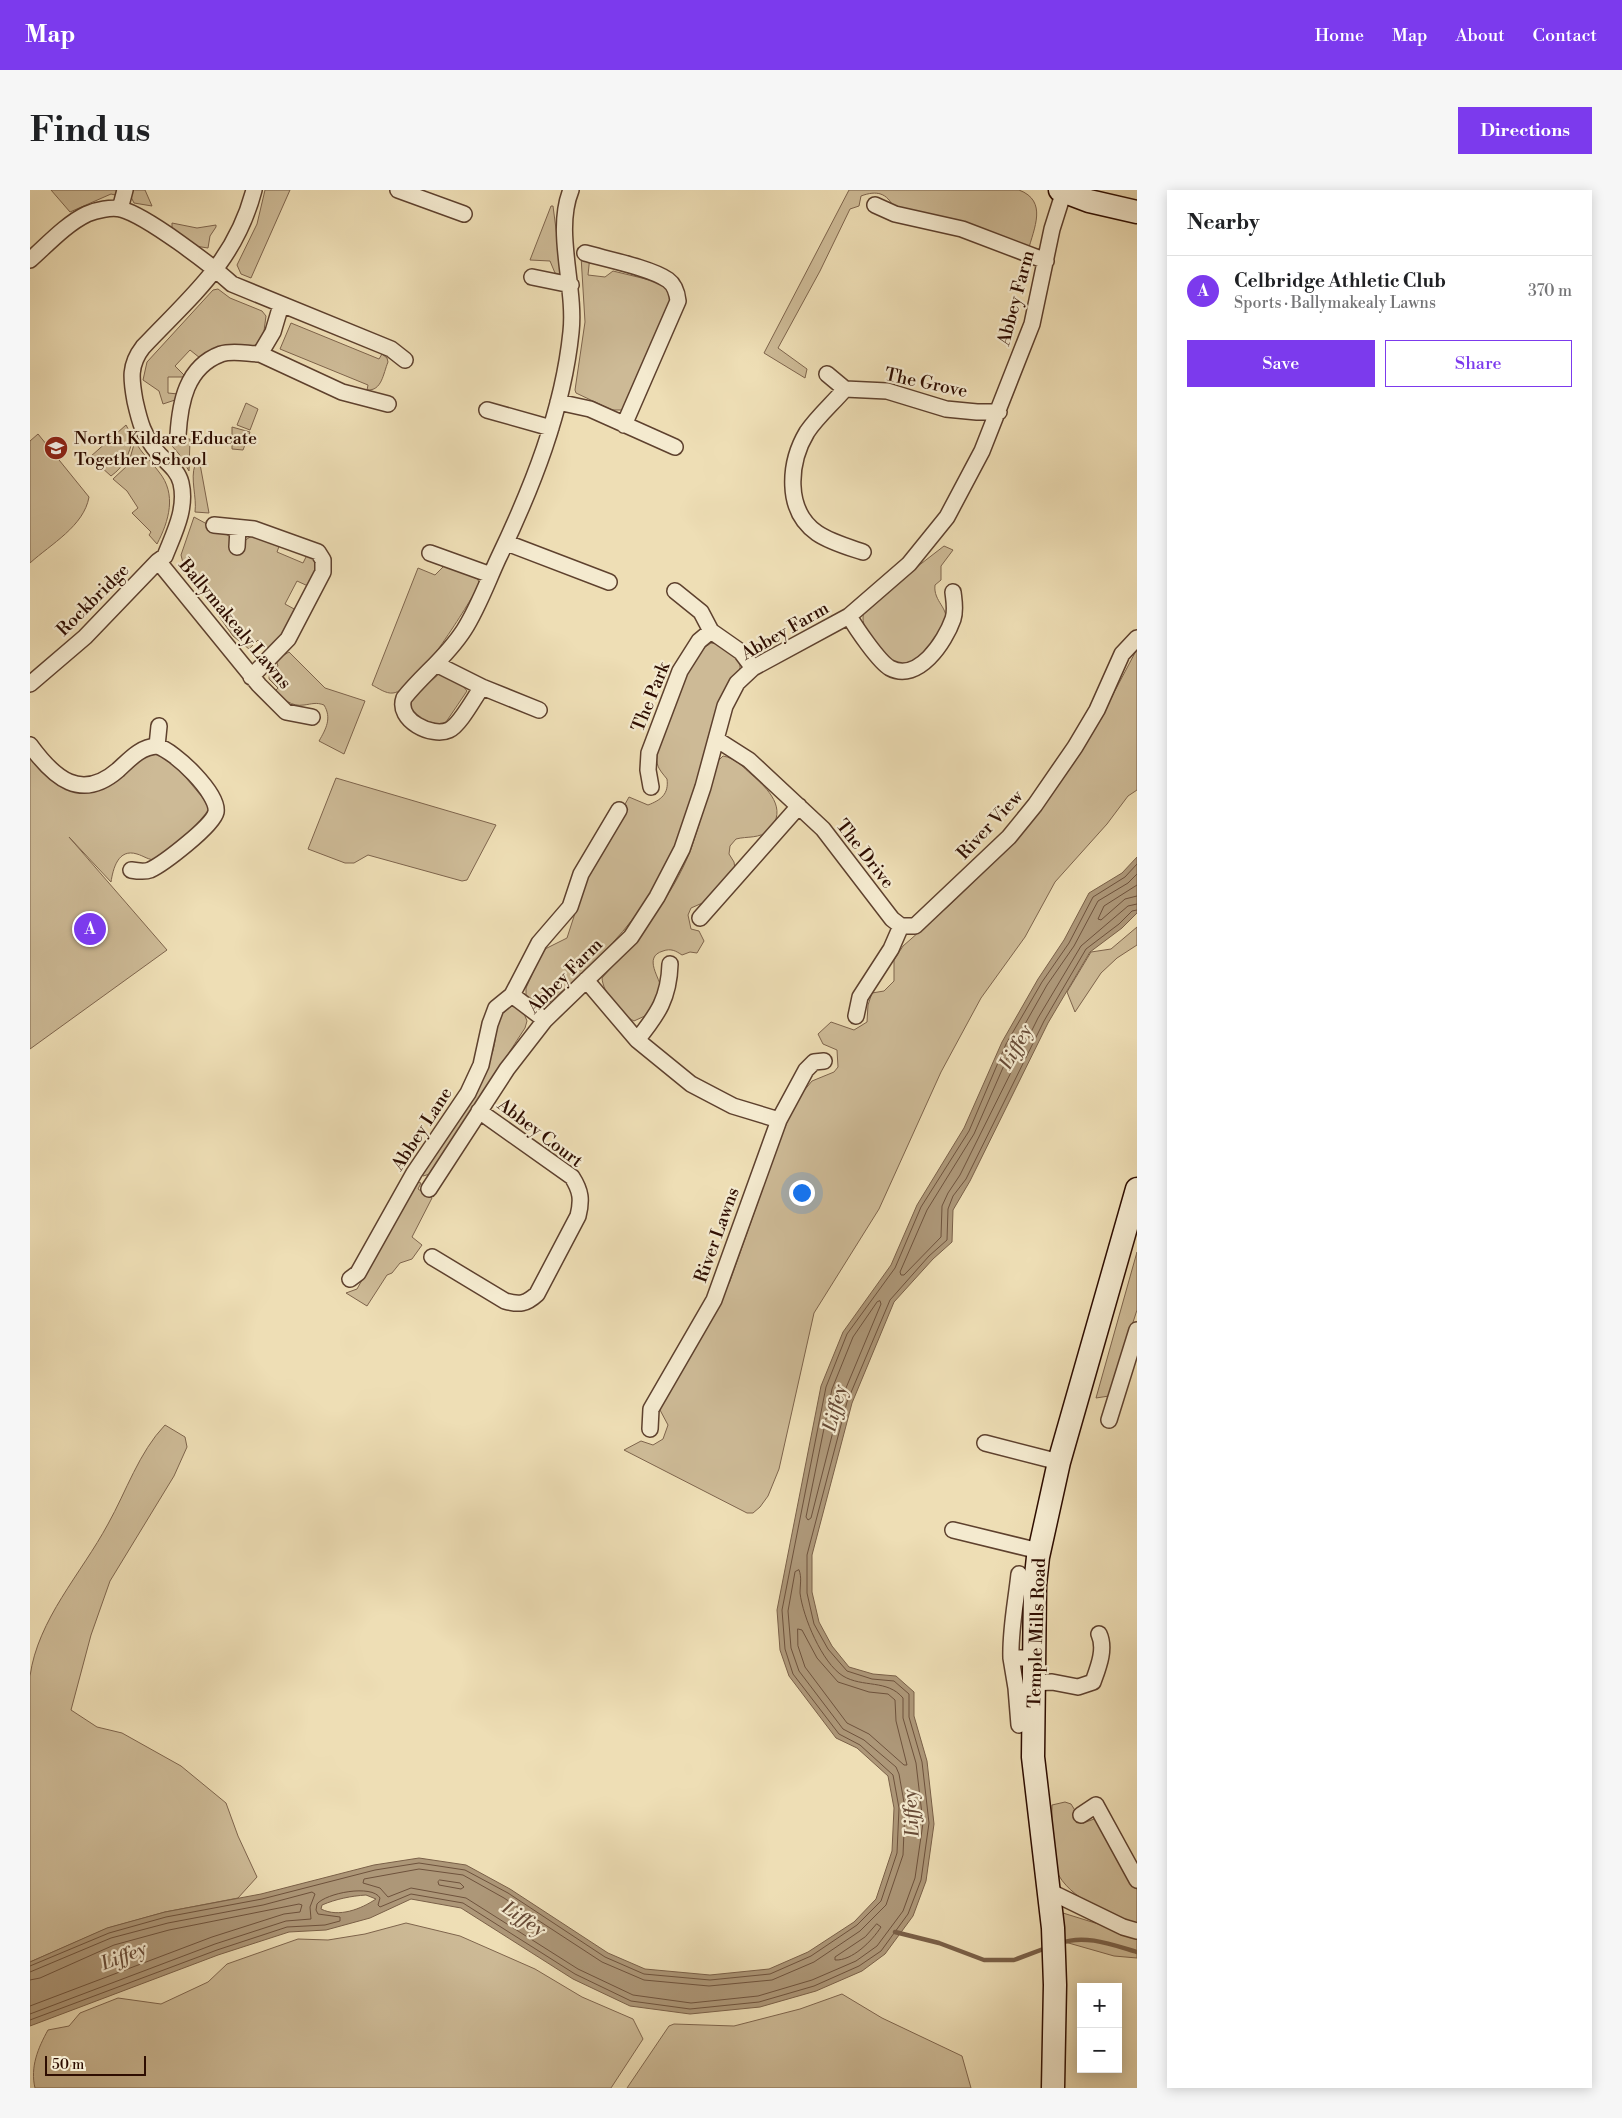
<!DOCTYPE html>
<html lang="en">
<head>
<meta charset="utf-8">
<style>
  body { margin:0; font-family:"Libre Bodoni",serif; background:#f6f6f6; color:#202124 }
  .controls { position:absolute; right:15px; bottom:15px; display:grid; overflow:hidden; border-radius:0px; box-shadow:0 2px 12px #0003 }
  .controls button { width:45px; height:45px; display:grid; place-items:center; padding:0; border:0; border-bottom:1px solid #e0e0e0; background:#fff; color:#202124; font:25px sans-serif }
  .scale { position:absolute; left:15px; bottom:12px; width:101px; box-sizing:border-box; padding-left:5px; border:2px solid #2e0d01; border-top:0; font-size:14px; line-height:18px; white-space:nowrap; color:#2e0d01; -webkit-text-stroke:4px #f4eacf; paint-order:stroke }
  .you { position:absolute; left:771px; top:1002px; width:18px; height:18px; margin:-12px; border:4px solid #fff; border-radius:50%; background:#1a73e8; box-shadow:0 0 0 8px #1a73e833 }
  .badge { display:grid; place-items:center; width:32px; height:32px; border-radius:50%; background:#7c3aed; color:#fff; font-size:16px; font-weight:700 }
  .pin { position:absolute; translate:-50% -50%; border:2px solid #fff; box-shadow:0 1px 5px #0006 }
  .list { margin:0; padding:0; list-style:none }
  h2 { display:flex; justify-content:space-between; align-items:center; height:65px; margin:0; padding:0 20px; font-size:21px }
  h2 small { font-size:16px; font-weight:400; color:#757577 }
  .list li { display:grid; grid-template-columns:32px 1fr auto; gap:15px; align-items:center; box-sizing:border-box; height:70px; padding:0 20px; border-top:1px solid #e0e0e0 }
  .list b { display:block; font-size:19px; white-space:nowrap }
  .list p { margin:0; font-size:16px; white-space:nowrap; color:#757577 }
  .list em { font-size:16px; font-style:normal; color:#757577 }
  .actions { display:flex; gap:10px; padding:15px 20px }
  .actions a { flex:1; padding:11px 0; border:1px solid #7c3aed; border-radius:0px; text-align:center; font-size:18px; color:#7c3aed }
  .actions .main { background:#7c3aed; color:#fff }
  .map { position:relative; flex:none; width:1107px; height:1898px; overflow:hidden; border-radius:0px }
  header { display:flex; align-items:center; gap:30px; box-sizing:border-box; height:70px; padding:0 25px; background:#7c3aed; color:#fff }
  header strong { font-size:24px }
  nav { display:flex; gap:28px; margin-inline-start:auto; font-size:18px }
  .intro { display:flex; align-items:center; justify-content:space-between; box-sizing:border-box; height:120px; padding:0 30px }
  h1 { margin:0; font-size:35px }
  .button { padding:12px 22px; border-radius:0px; background:#7c3aed; color:#fff; font-size:18px; font-weight:700 }
  main { display:flex; gap:30px; padding:0 30px }
  aside { flex:1; background:#fff; border-radius:0px; box-shadow:0 2px 12px #0003 }
  .map>svg:first-child { display:block }
</style>
</head>
<body>
<header>
<strong>Map</strong>
<nav><a>Home</a><a>Map</a><a>About</a><a>Contact</a></nav>
</header>
<div class="intro"><h1>Find us</h1><a class="button">Directions</a></div>
<main>
<div class="map">
<svg width="1107" height="1898" viewBox="0 0 1107 1898">
  <rect width="100%" height="100%" fill="#eedeb5"/>
  <filter id="stains"><feTurbulence type="fractalNoise" baseFrequency=".004" numOctaves="4"/><feColorMatrix values="0 0 0 0 .2 0 0 0 0 .09 0 0 0 0 .02 0 0 0 .5 -.17"/></filter>
  <radialGradient id="worn" r=".72"><stop offset=".6" stop-color="#630" stop-opacity="0"/><stop offset="1" stop-color="#630" stop-opacity=".3"/></radialGradient>
  <path fill="#cdba96" stroke="#7e644c" d="M 21,0 L 87,0 L 85,5 L 81,4 L 40,22 Z
    M 102,0 L 115,0 L 122,16 L 104,13 L 100,5 Z
    M 235,0 L 260,0 L 221,88 L 211,84 L 207,75 L 227,34 Z
    M 819,0 L 989,0 C 1018,11 1004,38 998,61 L 864,18 C 857,3 847,0 831,6 L 829,16 L 820,19 L 790,81 L 748,158 L 777,179 L 775,188 L 734,163 Z
    M 521,16 L 523,16 L 532,85 L 525,83 L 520,71 L 500,70 Z
    M 142,33 L 167,38 L 186,35 L 186,37 L 180,46 L 178,58 L 165,56 L 142,41 Z
    M 551,66 L 560,66 L 558,85 L 575,87 L 583,81 L 624,91 L 639,100 L 642,110 L 593,220 L 582,220 L 546,203 L 545,200 L 555,132 Z
    M 188,99 L 200,108 L 232,121 L 236,126 L 234,141 L 237,142 C 225,166 213,152 191,156 C 183,158 176,163 170,168 L 160,160 L 145,176 L 156,187 L 138,187 L 138,203 L 148,204 L 145,210 L 133,214 L 129,201 L 113,190 L 117,172 L 183,100 Z
    M 261,133 L 349,169 L 352,164 L 357,168 L 358,172 C 353,184 352,201 337,200 L 338,195 L 250,159 Z
    M 216,213 L 228,219 L 220,240 L 207,235 Z
    M 96,235 L 103,248 C 99,264 95,276 81,286 L 60,267 Z
    M 202,237 L 220,242 L 213,260 L 202,259 Z
    M 8,244 L 59,307 C 54,336 21,354 0,373 L 0,251 Z
    M 136,249 L 160,249 L 159,281 L 149,264 Z
    M 105,251 C 111,263 121,271 129,282 C 147,304 139,331 127,354 L 119,345 L 121,342 L 102,323 L 108,318 L 97,301 L 83,289 L 98,275 Z
    M 170,274 L 179,323 L 165,322 C 167,307 160,289 165,275 Z
    M 164,327 L 201,347 L 214,351 L 223,345 L 251,351 L 247,362 L 273,373 L 279,361 L 285,365 L 287,378 L 278,396 L 267,391 L 255,414 L 266,420 L 252,447 L 238,461 L 228,450 L 219,459 L 203,446 L 154,377 L 151,365 Z
    M 914,356 L 923,360 L 911,376 L 911,390 L 905,395 C 903,412 920,418 915,433 C 912,441 905,449 899,455 C 893,463 884,476 873,475 C 859,475 832,441 833,428 C 833,422 836,418 839,414 Z
    M 415,375 L 446,386 L 450,394 L 447,399 C 435,419 386,501 363,503 C 356,504 348,498 342,495 L 388,378 L 405,385 Z
    M 681,453 C 691,454 708,464 710,475 C 711,488 693,502 689,514 C 684,526 683,539 679,551 C 662,612 643,679 602,730 C 578,761 548,787 519,813 C 509,817 502,814 496,805 L 496,798 L 510,767 L 515,759 L 537,748 L 558,683 L 598,619 L 594,616 L 599,607 L 618,615 C 631,610 639,604 637,589 C 628,578 625,575 628,561 C 638,533 655,468 681,453 Z
    M 1107,459 L 1107,600 L 1098,606 L 1077,634 L 1025,692 L 995,747 L 951,808 L 911,882 L 849,1019 L 784,1123 L 749,1279 L 738,1306 L 730,1317 L 723,1323 L 717,1323 L 594,1260 L 611,1251 L 623,1255 L 633,1249 L 638,1235 L 630,1220 L 632,1214 L 681,1129 L 700,1091 L 752,944 L 767,909 L 782,891 L 804,882 L 808,877 L 807,860 L 793,854 L 788,844 L 801,832 L 824,840 L 837,832 L 838,815 L 842,803 L 854,801 L 864,791 L 864,770 L 873,756 L 922,713 L 975,661 L 1071,527 Z
    M 259,462 L 295,498 L 335,511 L 314,564 L 289,551 C 296,539 302,528 294,515 C 286,512 282,514 274,515 C 261,517 254,509 245,501 L 248,498 L 239,489 C 239,482 242,479 248,476 L 246,470 Z
    M 409,484 L 433,496 L 437,501 L 416,532 L 411,535 L 386,528 L 381,519 L 381,508 Z
    M 130,564 L 147,577 L 177,613 L 179,619 L 176,629 L 126,670 C 118,670 114,666 107,664 C 88,658 83,679 81,692 L 39,647 L 137,760 L 0,859 L 0,567 C 8,579 19,588 32,595 C 80,622 88,566 130,564 Z
    M 693,566 C 705,568 713,577 722,585 C 737,598 759,619 739,640 C 730,649 717,646 706,649 L 700,656 L 699,664 L 704,672 L 705,679 L 677,711 L 661,718 L 658,725 L 661,739 L 669,741 L 674,751 L 667,763 L 660,762 L 652,765 C 646,761 641,758 633,761 C 612,767 631,789 631,799 L 617,825 L 604,831 C 590,824 573,803 572,788 C 607,749 642,708 661,659 C 671,630 679,600 688,571 Z
    M 306,588 L 466,635 L 437,690 L 432,691 L 338,665 L 324,673 L 315,673 L 278,659 Z
    M 1107,737 L 1107,755 L 1087,768 L 1071,783 L 1045,822 L 1037,802 L 1061,762 L 1081,759 Z
    M 482,816 L 493,821 L 497,831 L 495,838 L 400,984 L 393,986 L 390,982 C 415,944 443,908 461,866 C 469,848 461,828 482,816 Z
    M 387,992 L 391,993 L 388,999 L 402,1008 L 382,1047 L 392,1055 L 382,1069 L 370,1073 L 362,1083 L 357,1085 L 337,1116 L 316,1103 L 327,1099 Z
    M 1107,1062 L 1107,1120 L 1079,1206 L 1066,1208 Z
    M 135,1235 L 155,1247 L 157,1257 L 144,1286 L 80,1391 L 61,1445 L 41,1520 L 67,1537 L 92,1543 L 151,1576 L 196,1613 L 208,1646 L 227,1687 L 208,1708 L 135,1722 L 78,1738 L 0,1772 L 0,1486 C 8,1429 51,1384 78,1334 C 96,1302 109,1262 135,1235 Z
    M 1035,1612 L 1041,1614 L 1053,1633 L 1067,1628 L 1107,1700 L 1107,1735 C 1080,1723 1039,1710 1026,1680 C 1019,1666 1022,1632 1022,1615 Z
    M 1033,1723 L 1107,1746 L 1107,1768 L 1084,1766 L 1035,1752 Z
    M 376,1733 L 430,1746 L 505,1779 L 552,1807 L 603,1829 L 613,1849 L 581,1898 L 5,1898 C 0,1877 8,1858 18,1840 L 39,1836 L 50,1823 L 88,1808 L 131,1814 L 178,1792 L 197,1774 L 268,1749 L 298,1750 L 335,1744 Z
    M 812,1804 L 852,1828 L 932,1866 L 941,1898 L 597,1898 L 639,1836 L 644,1834 L 704,1836 L 770,1819 Z"/>
  <path fill="#ad9778" stroke="#7a6048" fill-rule="evenodd" d="M 1107,667 L 1107,723 L 1092,738 L 1060,762 L 1018,833 L 940,991 L 923,1020 L 922,1052 L 903,1069 L 864,1112 L 822,1213 L 782,1365 L 782,1402 L 789,1432 L 802,1456 L 819,1477 L 843,1484 L 866,1486 L 884,1502 L 884,1526 L 897,1571 L 904,1634 L 896,1691 L 883,1726 L 855,1764 L 832,1781 L 786,1801 L 730,1817 L 660,1824 L 600,1816 L 543,1789 L 431,1718 L 381,1709 L 340,1728 L 296,1740 L 259,1742 L 188,1765 L 0,1836 L 0,1772 L 77,1738 L 135,1722 L 231,1704 L 344,1675 L 389,1668 L 436,1675 L 480,1699 L 578,1763 L 615,1779 L 680,1785 L 739,1779 L 778,1762 L 824,1732 L 846,1709 L 862,1661 L 864,1618 L 858,1586 L 827,1558 L 806,1548 L 759,1486 L 750,1460 L 747,1420 L 791,1196 L 813,1142 L 861,1075 L 887,1015 L 934,938 L 972,852 L 1008,789 L 1034,750 L 1059,703 L 1092,683 ZM 336,1705 L 346,1709 C 331,1719 309,1728 291,1719 L 292,1715 C 306,1709 321,1706 336,1705 Z"/>
  <g fill="none" stroke-linecap="round" stroke-linejoin="round">
    <path stroke="#6e523c" stroke-width="1" d="M 1107,684 L 1098,693 L 1068,711 L 1044,756 L 1017,795 L 982,857 L 944,944 L 897,1020 L 870,1082 L 871,1085 L 874,1085 L 911,1047 L 912,1016 L 918,1003 L 930,985 L 1008,828 L 1051,756 L 1098,716 L 1107,714
      M 1107,695 L 1074,716 L 1068,729 L 1071,730 L 1095,709 L 1107,706
      M 850,1111 L 851,1114 L 811,1210 L 781,1328 L 778,1330 L 776,1327 L 802,1199 L 823,1147 L 847,1112 Z
      M 769,1380 C 772,1387 770,1395 770,1403 C 773,1427 792,1473 813,1486 C 833,1498 857,1489 873,1508 L 873,1528 L 886,1573 L 893,1633 L 885,1688 L 873,1721 L 847,1756 L 826,1771 L 782,1790 L 728,1806 L 661,1813 L 603,1805 L 548,1779 L 436,1708 L 381,1698 L 358,1707 L 350,1698 L 333,1693 L 334,1689 L 389,1679 L 433,1685 L 474,1708 L 572,1772 L 614,1790 L 679,1796 L 742,1790 L 784,1772 L 830,1741 L 856,1715 L 873,1665 L 875,1618 L 869,1584 L 866,1577 L 834,1550 L 813,1539 L 769,1481 L 761,1458 L 758,1421 L 765,1382 Z
      M 768,1439 L 772,1440 L 787,1468 L 808,1492 L 839,1502 L 858,1504 L 865,1510 L 866,1531 L 877,1575 L 874,1575 L 839,1544 L 817,1533 L 775,1477 L 768,1456 Z
      M 410,1690 L 430,1693 L 434,1697 L 431,1699 L 409,1695 L 408,1692 Z
      M 847,1734 L 851,1737 C 842,1751 822,1771 805,1770 L 805,1767 L 835,1747 Z
      M 0,1776 L 79,1743 L 136,1727 L 232,1709 L 345,1680 L 389,1673 L 435,1680 L 478,1703 L 575,1767 L 614,1784 L 680,1790 L 740,1784 L 781,1766 L 827,1735 L 851,1711 L 867,1663 L 869,1618 L 863,1585 L 830,1555 L 809,1544 L 763,1484 L 755,1459 L 752,1420 L 796,1197 L 817,1144 L 865,1078 L 891,1017 L 939,941 L 976,854 L 1012,792 L 1039,753 L 1063,707 L 1095,687 L 1107,674
      M 0,1782 L 81,1748 L 138,1733 L 233,1715 L 282,1702 L 285,1704 L 280,1717 L 281,1729 L 256,1731 L 185,1754 L 0,1824
      M 0,1790 L 10,1788 L 84,1755 L 139,1740 L 269,1714 L 272,1715 L 270,1722 L 254,1724 L 182,1747 L 0,1816
      M 0,1830 L 187,1760 L 257,1737 L 295,1735 L 310,1731 L 310,1727 L 288,1724 L 286,1720 L 287,1714 C 296,1703 342,1694 350,1708 L 348,1715 L 350,1717 L 381,1704 L 433,1713 L 545,1784 L 601,1811 L 660,1819 L 729,1812 L 784,1796 L 829,1776 L 851,1761 L 878,1724 L 891,1690 L 899,1633 L 892,1572 L 879,1527 L 879,1504 L 864,1491 L 842,1489 L 817,1481 L 798,1459 L 784,1434 L 777,1403 L 777,1365 L 817,1212 L 860,1110 L 899,1066 L 917,1050 L 918,1019 L 923,1006 L 936,989 L 1014,831 L 1056,759 L 1089,734 L 1102,721 L 1107,720"/>
    <path stroke="#7a6048" stroke-width="4.5" d="M 865,1742 L 909,1753 L 954,1770 L 984,1770 L 1016,1758
      M 1031,1753 C 1055,1744 1083,1755 1107,1762"/>
    <g stroke="#5e412e" stroke-width="18">
      <path id="street" d="M 368,0 L 434,24
        M 845,15 L 865,24 L 932,39 L 1016,71
        M 90,19 L 95,0
        M 555,63 C 576,69 621,78 638,90 C 645,95 647,102 648,111 L 594,235
        M 0,70 C 17,55 36,34 57,24 C 66,20 81,17 91,19 C 117,26 181,75 202,94 L 361,159 L 375,170
        M 502,87 L 541,95
        M 230,164 L 312,202 L 358,214
        M 797,184 L 815,199 L 857,201 L 916,219 L 947,222 L 969,222
        M 815,199 C 803,213 787,227 777,242 C 759,272 754,320 787,343 C 800,352 818,357 833,362
        M 528,212 L 560,219 L 645,257
        M 457,220 L 521,238
        M 148,245 C 150,213 156,177 191,164 C 203,160 218,164 230,164 L 243,142 L 251,115
        M 184,335 L 224,339 L 288,362 L 293,370 L 293,382 L 258,449 L 221,487
        M 477,353 L 579,392
        M 207,357 L 208,338
        M 400,363 L 461,385
        M 128,371 L 229,495 L 256,522 L 282,527
        M 645,401 L 671,422 L 681,441 L 711,462 L 723,478
        M 819,426 C 826,438 849,472 860,478 C 888,493 915,452 923,429 C 926,420 924,411 923,402
        M 408,475 L 452,497 L 509,520
        M 0,494 L 55,447 L 128,371 L 135,366 C 144,343 157,319 151,293 C 148,280 136,272 128,263 C 113,245 110,233 105,211 C 101,189 99,175 113,157 C 162,105 205,72 224,0
        M 452,497 C 444,508 430,535 419,540 C 402,548 366,530 374,508 C 393,484 416,468 434,440 C 448,418 457,393 468,369 C 502,298 533,221 541,142 C 546,97 524,42 541,0
        M 686,549 L 719,570 L 793,639 L 862,729 L 871,736 L 885,736 L 979,647 L 1005,615 L 1045,557 L 1067,520 L 1092,464 L 1107,448
        M 0,555 C 24,588 51,612 88,580 C 100,569 110,557 127,556 C 145,561 189,604 186,622 C 183,636 133,674 120,680 C 115,682 107,681 101,680
        M 127,556 L 129,536
        M 621,597 L 618,580 L 619,563 L 650,481 L 669,451 L 681,441
        M 670,728 L 769,616
        M 556,790 L 607,850 L 661,894 L 703,916 L 749,930
        M 482,805 L 515,830
        M 826,826 L 830,807 L 861,759 L 871,736
        M 607,850 C 628,824 639,808 640,774
        M 399,999 L 477,879 L 515,830 L 601,747 L 627,707 L 652,659 L 673,597 L 695,516 L 707,493 L 723,478 L 819,426 L 879,374 L 917,327 L 952,261 L 1002,134 L 1022,39 L 1034,1
        M 402,1067 L 475,1111 C 490,1115 496,1114 507,1104 L 548,1026 C 552,1010 551,1001 542,987 L 449,921
        M 320,1089 L 328,1083 L 384,983 L 438,903 L 451,875 L 460,834 L 466,818 L 482,805 L 509,753 L 540,717 L 551,684 L 589,620
        M 1079,1230 L 1107,1140
        M 620,1239 L 621,1219 L 684,1110 L 749,930 L 776,880 L 784,872 L 794,871
        M 955,1253 L 1029,1272
        M 923,1340 L 1009,1361
        M 989,1384 C 986,1412 980,1440 981,1468 L 1003,1468
        M 981,1468 L 986,1498 L 989,1535
        M 1004,1493 L 1022,1492 L 1048,1497 L 1063,1492 C 1068,1478 1076,1459 1069,1444
        M 1051,1625 L 1066,1615 L 1107,1690
        M 1019,1701 L 1093,1737 L 1107,1741"/>
    </g>
    <g stroke="#2e0d01" stroke-width="25">
      <path id="secondary" d="M 1030,0 L 1059,11 L 1107,22
        M 1023,1898 L 1025,1795 L 1023,1738 L 1003,1567 L 1005,1395 L 1008,1367 L 1029,1272 L 1107,999"/>
    </g>
    <use href="#street" stroke="#f4eacf" stroke-width="15"/>
    <use href="#secondary" stroke="#f4eacf" stroke-width="22"/>
  </g>
  <defs>
    <g id="school-disc" transform="scale(1.25)"><circle r="9.5" fill="#8f2418" stroke="#f4eacf"/><path d="M0-5L7-2L0 1L-7-2ZM-4 1L0 2.5L4 1V4Q0 6-4 4Z" fill="#fff"/></g>
  </defs>
  <g fill-rule="evenodd">
    <use href="#school-disc" x="26" y="258"/>
  </g>
  <g text-anchor="middle" dominant-baseline="central" stroke-width="4.5" stroke-linejoin="round" paint-order="stroke">
    <g font-size="18" fill="#2e0d01" stroke="#f4eacf">
      <text transform="translate(986 108) rotate(-75)">Abbey Farm</text>
      <text transform="translate(896 193) rotate(12)">The Grove</text>
      <text transform="translate(63 410) rotate(-45)">Rockbridge</text>
      <text transform="translate(205 434) rotate(50)">Ballymakealy Lawns</text>
      <text transform="translate(755 441) rotate(-30)">Abbey Farm</text>
      <text transform="translate(621 507) rotate(-68)">The Park</text>
      <text transform="translate(960 635) rotate(-47)">River View</text>
      <text transform="translate(835 664) rotate(52)">The Drive</text>
      <text transform="translate(535 786) rotate(-45)">Abbey Farm</text>
      <text transform="translate(392 939) rotate(-57)">Abbey Lane</text>
      <text transform="translate(510 943) rotate(37)">Abbey Court</text>
      <text transform="translate(687 1045) rotate(-70)">River Lawns</text>
      <text transform="translate(1007 1443) rotate(-88)">Temple Mills Road</text>
    </g>
    <g font-size="18" fill="#2e0d01" stroke="#f4eacf" text-anchor="start">
      <text x="44" y="248">North Kildare Educate<tspan x="44" dy="21">Together School</tspan></text>
    </g>
    <g font-size="19" font-style="italic" fill="#674b37" stroke="#f4eacf">
      <text transform="translate(986 857) rotate(-61)">Liffey</text>
      <text transform="translate(805 1218) rotate(-76)">Liffey</text>
      <text transform="translate(881 1623) rotate(-94)">Liffey</text>
      <text transform="translate(494 1729) rotate(34)">Liffey</text>
      <text transform="translate(94 1766) rotate(-21)">Liffey</text>
    </g>
  </g>
  <rect width="100%" height="100%" filter="url(#stains)"/>
  <rect width="100%" height="100%" fill="url(#worn)"/>
</svg>
<div class="controls">
<button>+</button>
<button>−</button>
</div>
<div class="scale">50 m</div>
<div class="you"></div>
<div class="pin badge" style="left:60px;top:739px">A</div>
</div>
<aside>
<h2>Nearby<small></small></h2>
<ul class="list">
<li><span class="badge">A</span><div><b>Celbridge Athletic Club</b><p>Sports · Ballymakealy Lawns</p></div><em>370 m</em></li>
</ul>
<div class="actions"><a class="main">Save</a><a>Share</a></div>
</aside>
</main>
</body>
</html>
